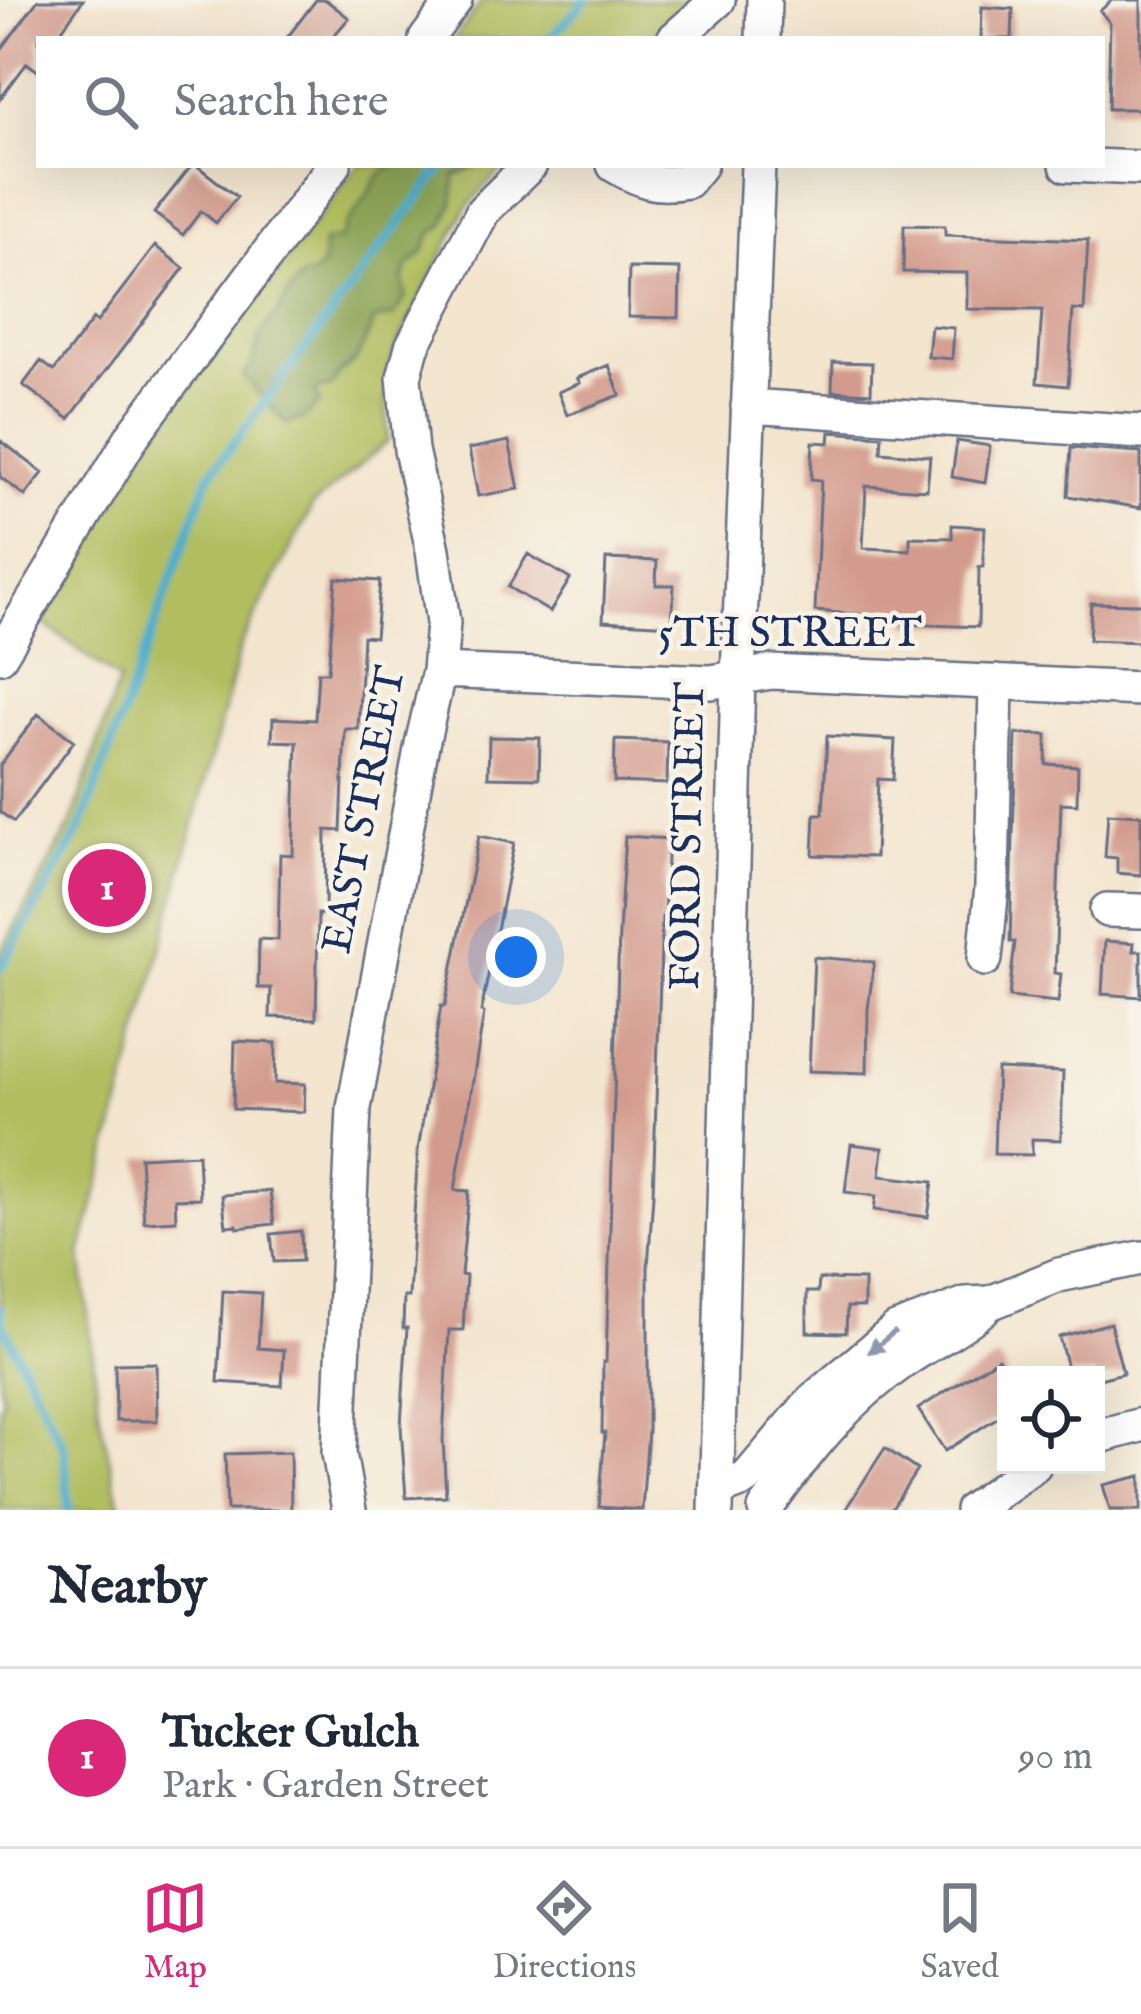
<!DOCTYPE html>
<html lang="en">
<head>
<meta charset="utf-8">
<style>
  body { margin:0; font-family:"IM FELL English",serif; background:#f6f6f7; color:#1f2937 }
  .controls { position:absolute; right:36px; bottom:36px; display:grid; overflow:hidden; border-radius:0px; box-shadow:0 12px 48px #0002 }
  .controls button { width:108px; height:108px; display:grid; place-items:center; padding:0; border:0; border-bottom:3px solid #e0e1e3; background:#fff; color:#1f2937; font:60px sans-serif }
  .you { position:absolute; left:516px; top:957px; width:42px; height:42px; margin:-30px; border:9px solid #fff; border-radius:50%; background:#1a73e8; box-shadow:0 0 0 18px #1a73e833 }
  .badge { display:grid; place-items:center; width:78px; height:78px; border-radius:50%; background:#db2777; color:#fff; font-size:39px; font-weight:700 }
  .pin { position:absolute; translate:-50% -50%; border:6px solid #fff; box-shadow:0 3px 12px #0006 }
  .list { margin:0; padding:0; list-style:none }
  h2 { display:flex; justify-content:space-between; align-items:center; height:156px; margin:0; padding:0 48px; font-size:51px }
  h2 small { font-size:39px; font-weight:400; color:#747a83 }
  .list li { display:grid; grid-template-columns:78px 1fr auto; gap:36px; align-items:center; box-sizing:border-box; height:180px; padding:0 48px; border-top:3px solid #e0e1e3 }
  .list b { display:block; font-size:45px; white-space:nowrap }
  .list p { margin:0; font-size:39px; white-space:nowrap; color:#747a83 }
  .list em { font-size:39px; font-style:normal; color:#747a83 }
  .icon { flex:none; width:66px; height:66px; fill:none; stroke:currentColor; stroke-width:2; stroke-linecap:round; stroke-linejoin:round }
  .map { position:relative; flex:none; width:1141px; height:1510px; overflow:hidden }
  .search { position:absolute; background:#fff; box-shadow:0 12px 48px #0002; left:36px; right:36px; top:36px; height:132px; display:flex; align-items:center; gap:30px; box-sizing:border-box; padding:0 42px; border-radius:0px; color:#747a83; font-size:45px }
  .sheet { height:336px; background:#fff }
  nav { display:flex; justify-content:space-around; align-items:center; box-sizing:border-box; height:168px; border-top:3px solid #e0e1e3; background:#fff; font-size:33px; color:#747a83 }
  nav a { display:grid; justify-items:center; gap:6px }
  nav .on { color:#db2777 }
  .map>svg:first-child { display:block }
</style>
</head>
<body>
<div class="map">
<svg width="1141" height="1510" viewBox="0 0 1141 1510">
  <rect width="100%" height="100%" fill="#f7f3e8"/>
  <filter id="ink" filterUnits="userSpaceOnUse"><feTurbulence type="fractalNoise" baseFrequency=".00833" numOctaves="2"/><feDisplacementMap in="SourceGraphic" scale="24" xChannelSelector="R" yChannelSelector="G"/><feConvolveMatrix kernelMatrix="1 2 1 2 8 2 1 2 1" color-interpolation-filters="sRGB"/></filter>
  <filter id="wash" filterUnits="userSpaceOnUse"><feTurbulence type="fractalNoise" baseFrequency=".004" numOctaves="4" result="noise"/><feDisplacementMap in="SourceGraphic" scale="48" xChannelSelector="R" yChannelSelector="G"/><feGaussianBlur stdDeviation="2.7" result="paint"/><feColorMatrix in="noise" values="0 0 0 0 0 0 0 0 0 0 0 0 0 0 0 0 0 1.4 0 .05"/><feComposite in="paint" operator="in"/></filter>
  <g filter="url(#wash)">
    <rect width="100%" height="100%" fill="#f3e5ce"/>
    <path fill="#b1bd5f" stroke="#66765e" stroke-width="3" d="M 483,0 L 692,0 L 648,39 L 454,39 Z
      M 358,165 L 508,165 L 482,189 L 464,212 L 393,353 L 386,393 L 388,441 L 313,505 L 241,644 L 81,1254 L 100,1417 L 121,1510 L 0,1510 L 0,1406 L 3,1399 L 0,1385 L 0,954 L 72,822 L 119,680 L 42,622 L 146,445 Z"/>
    <path fill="#8ca456" stroke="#546a5a" stroke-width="3" d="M 396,165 L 481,165 L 455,176 L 453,203 L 444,225 L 431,234 L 422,254 L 407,267 L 403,280 L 406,297 L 394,316 L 375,320 L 356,360 L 340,373 L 332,386 L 315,391 L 320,403 L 305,417 L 286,424 L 243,376 L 251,367 L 261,332 L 280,310 L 284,300 L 301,277 L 314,274 L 323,264 L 323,242 L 340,239 C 344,222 353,217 362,203 C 376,184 371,176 396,165 Z"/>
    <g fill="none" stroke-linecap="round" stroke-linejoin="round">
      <path stroke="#4eaecd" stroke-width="9" d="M 549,39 L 586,0
        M 0,969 L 81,828 L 209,476 L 444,165
        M 0,1308 L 1,1321 L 64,1447 L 69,1510"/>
    </g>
    <g id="blocks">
      <path fill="#d39b8e" d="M 38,0 L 83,0 L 55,39 L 39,39 L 39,72 L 27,63 L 0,99 L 0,51 Z
        M 316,0 L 326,0 L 349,18 L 331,39 L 286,39 Z
        M 1112,0 L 1141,0 L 1141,109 L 1108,109 L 1110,23 L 1100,11 Z
        M 982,7 L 1013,9 L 1012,39 L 981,39 Z
        M 192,165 L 196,165 L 237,197 L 216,223 L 201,211 L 183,235 L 154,213 Z
        M 904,225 L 945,226 L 945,235 L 1088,240 L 1084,311 L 1073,310 L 1068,386 L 1037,383 L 1042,310 L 967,309 L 967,273 L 903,272 Z
        M 155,246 L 184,268 L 69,419 L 23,385 L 41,361 L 54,371 L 93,319 L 97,322 Z
        M 629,268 L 680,269 L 679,318 L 628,317 Z
        M 931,326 L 954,328 L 952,359 L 928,357 Z
        M 833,362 L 872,363 L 871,393 L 832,391 Z
        M 609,365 L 620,395 L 567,415 L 558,392 L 580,383 L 577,378 Z
        M 830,432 L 882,436 L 881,452 L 930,456 L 927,490 L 866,486 L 863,548 L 910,550 L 910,537 L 952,538 L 952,525 L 985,527 L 983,567 L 979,567 L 978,627 L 907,624 L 907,618 L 815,611 L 821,480 L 811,479 L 813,442 L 829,443 Z
        M 0,440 L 43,473 L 25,496 L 0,477 Z
        M 509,441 L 519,489 L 478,496 L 469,449 Z
        M 957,441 L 990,446 L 985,483 L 952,477 Z
        M 1071,448 L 1141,453 L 1141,508 L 1068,496 Z
        M 528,554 L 570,579 L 550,612 L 508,587 Z
        M 606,559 L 657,561 L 656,585 L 674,585 L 672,625 L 603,621 Z
        M 336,578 L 380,581 L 375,637 L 363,636 L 358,729 L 345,729 L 341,831 L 326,830 L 325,914 L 318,914 L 316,1019 L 270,1017 L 271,988 L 258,988 L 259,939 L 278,940 L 280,854 L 293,855 L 297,742 L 272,741 L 273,718 L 315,720 L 318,672 L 328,672 Z
        M 1091,603 L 1141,604 L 1141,642 L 1089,640 Z
        M 38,714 L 74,741 L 14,822 L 0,812 L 0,765 Z
        M 1016,734 L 1047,735 L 1046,764 L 1078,766 L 1077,804 L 1061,803 L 1055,973 L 1061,974 L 1058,1002 L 1009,997 L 1015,942 L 1010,942 Z
        M 827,736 L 895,740 L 893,780 L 878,779 L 875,857 L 813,855 L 815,814 L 823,814 Z
        M 489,737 L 540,738 L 539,778 L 488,777 Z
        M 615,740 L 668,742 L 667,784 L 614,782 Z
        M 1108,813 L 1141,815 L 1141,875 L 1117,873 L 1117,858 L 1105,857 Z
        M 479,836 L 514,843 L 481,1012 L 484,1013 L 455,1190 L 469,1191 L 461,1275 L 466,1276 L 463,1330 L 449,1330 L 443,1439 L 446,1496 L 406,1498 L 401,1426 L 407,1328 L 403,1328 L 404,1297 L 409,1297 L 418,1150 L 441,1006 L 445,1006 Z
        M 625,836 L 668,839 L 664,917 L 662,917 L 653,1195 L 648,1267 L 648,1431 L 642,1510 L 599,1507 L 605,1433 L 602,1433 L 603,1362 L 606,1362 L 619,933 Z
        M 1105,941 L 1134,943 L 1133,951 L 1141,951 L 1141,997 L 1102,994 Z
        M 814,957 L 874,962 L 868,1009 L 867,1073 L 809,1071 Z
        M 235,1041 L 276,1043 L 275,1083 L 305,1084 L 304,1112 L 233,1109 Z
        M 997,1069 L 1063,1072 L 1061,1140 L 1032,1139 L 1032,1155 L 994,1154 Z
        M 851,1144 L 883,1148 L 880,1176 L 933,1182 L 928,1217 L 874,1210 L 876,1196 L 845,1192 Z
        M 198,1154 L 200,1198 L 175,1199 L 176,1220 L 144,1222 L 140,1157 Z
        M 270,1191 L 274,1224 L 238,1228 L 237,1225 L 226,1226 L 222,1195 Z
        M 301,1231 L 302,1261 L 274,1262 L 271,1234 Z
        M 819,1279 L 864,1280 L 864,1307 L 847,1307 L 846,1333 L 807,1332 L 807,1292 L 818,1292 Z
        M 223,1291 L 261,1293 L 258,1348 L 284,1350 L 282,1386 L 218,1382 Z
        M 1110,1323 L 1123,1373 L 1096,1380 L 1096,1375 L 1069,1375 L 1059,1337 Z
        M 998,1358 L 1006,1371 L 1006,1412 L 945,1451 L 918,1409 Z
        M 156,1363 L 157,1421 L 116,1421 L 115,1364 Z
        M 885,1448 L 917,1470 L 891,1510 L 845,1510 Z
        M 290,1452 L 291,1510 L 227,1510 L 225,1454 Z
        M 1141,1476 L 1141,1510 L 1110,1510 L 1103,1485 Z"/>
    </g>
  </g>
  <g filter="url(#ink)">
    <use href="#blocks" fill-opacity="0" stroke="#676f85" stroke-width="3"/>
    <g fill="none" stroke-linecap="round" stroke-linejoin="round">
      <g stroke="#676f85" stroke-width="38">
        <path id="minor" d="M 426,39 L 455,0
          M 674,39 L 718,0
          M 763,39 L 764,0
          M 614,165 C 641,181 655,187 687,181 L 700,165
          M 1067,165 L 1141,168
          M 748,406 L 1141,432
          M 0,656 L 133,435 L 334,165
          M 439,671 L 711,682 L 771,672 L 1141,689
          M 1107,910 L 1141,911
          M 985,959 L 992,886 L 996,682
          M 1096,1437 L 1141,1425
          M 717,1490 L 746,1479 L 813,1400 L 896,1330 L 966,1304 L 990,1303 L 1059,1275 L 1141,1258
          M 349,1510 L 339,1453 L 354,1108 L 422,744 L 439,671 L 443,623 L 433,550 L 411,450 L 404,377 L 412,347 L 483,211 L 530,165
          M 716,1510 L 738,676 L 758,165
          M 765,1510 C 805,1453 847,1399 905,1360 C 931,1342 960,1329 984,1308
          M 972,1510 L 1034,1465"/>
      </g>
      <use href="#minor" stroke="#fff" stroke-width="33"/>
    </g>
    <defs><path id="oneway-solid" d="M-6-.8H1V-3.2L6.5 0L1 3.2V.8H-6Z" transform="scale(3)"/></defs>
    <use fill="#8d97ae" href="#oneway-solid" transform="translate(882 1342) rotate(141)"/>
  </g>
  <g text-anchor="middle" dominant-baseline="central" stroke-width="9" stroke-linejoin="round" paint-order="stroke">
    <g font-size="42" fill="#1b2f5e" stroke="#f7f3e8">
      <text x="790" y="634">5TH STREET</text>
      <text transform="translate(365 810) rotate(-79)">EAST STREET</text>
      <text transform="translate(689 836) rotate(-89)">FORD STREET</text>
    </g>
  </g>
</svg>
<div class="controls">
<button><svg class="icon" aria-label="locate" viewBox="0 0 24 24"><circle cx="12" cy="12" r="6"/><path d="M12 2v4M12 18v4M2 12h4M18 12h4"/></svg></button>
</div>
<div class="you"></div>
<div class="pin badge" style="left:107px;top:888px">1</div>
<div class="search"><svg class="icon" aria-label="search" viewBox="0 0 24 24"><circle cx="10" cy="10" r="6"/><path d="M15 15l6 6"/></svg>Search here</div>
</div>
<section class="sheet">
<h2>Nearby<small></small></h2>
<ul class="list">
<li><span class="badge">1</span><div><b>Tucker Gulch</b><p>Park · Garden Street</p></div><em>90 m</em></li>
</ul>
</section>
<nav>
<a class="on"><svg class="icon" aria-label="map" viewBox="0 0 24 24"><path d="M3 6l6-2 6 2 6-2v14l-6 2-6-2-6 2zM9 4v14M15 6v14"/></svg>Map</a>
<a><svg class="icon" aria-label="directions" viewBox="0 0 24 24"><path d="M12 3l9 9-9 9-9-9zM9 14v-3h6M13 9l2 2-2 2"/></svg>Directions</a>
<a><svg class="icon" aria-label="saved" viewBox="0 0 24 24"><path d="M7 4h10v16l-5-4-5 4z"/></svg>Saved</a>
</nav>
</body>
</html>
